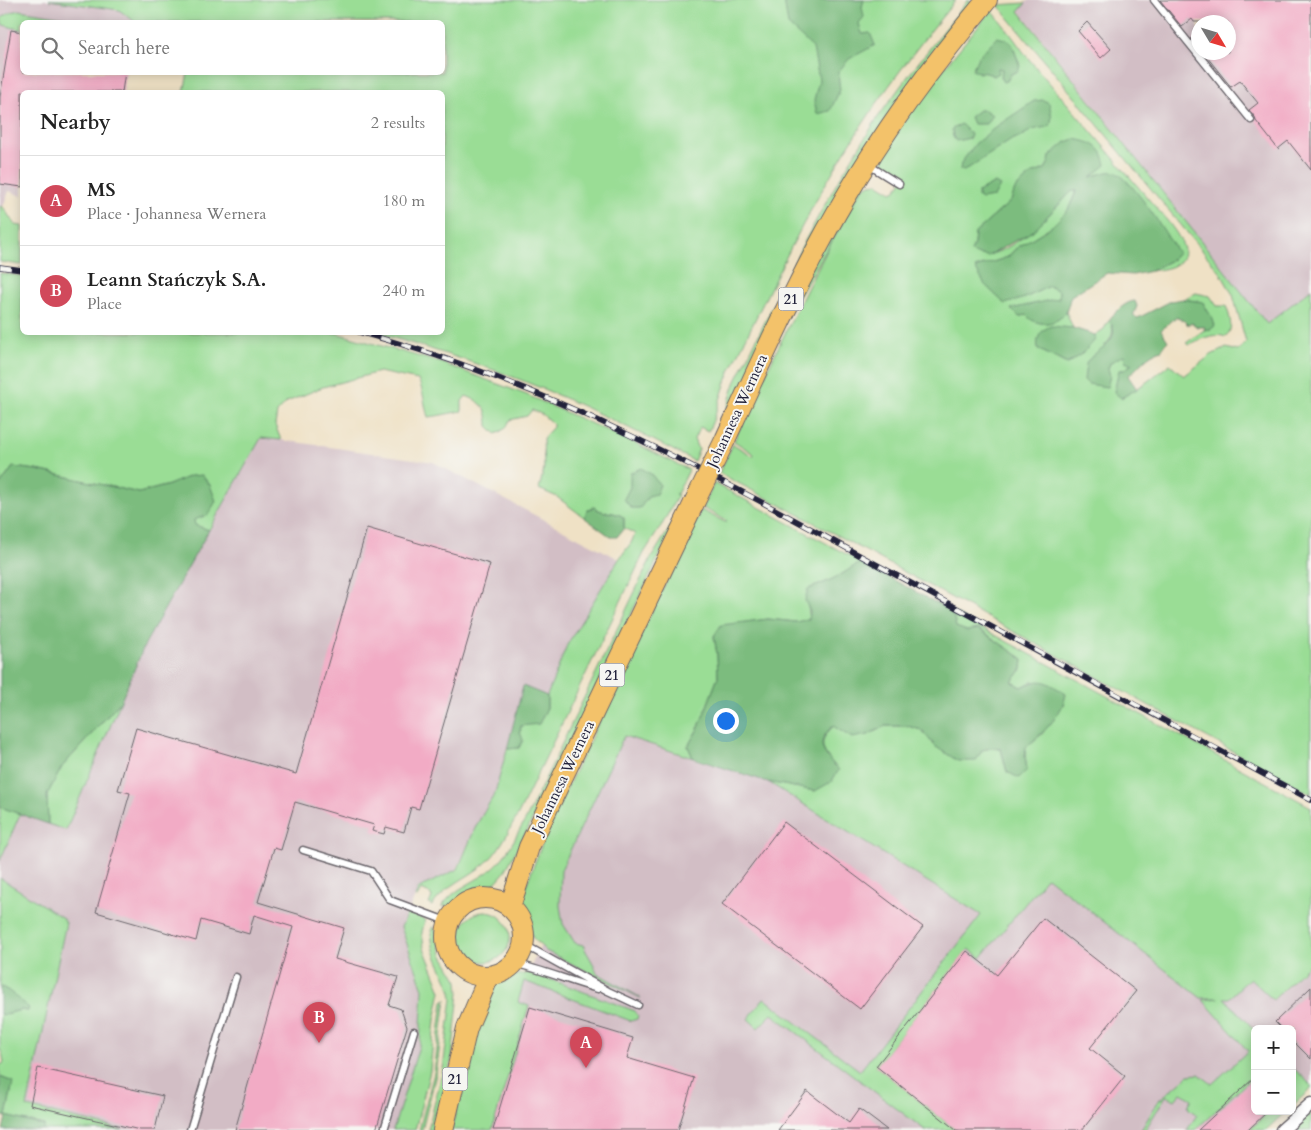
<!DOCTYPE html>
<html lang="en">
<head>
<meta charset="utf-8">
<style>
  body { margin:0; font-family:Cardo,serif; background:#f6f6f6; color:#222 }
  .controls { position:absolute; right:15px; bottom:15px; display:grid; overflow:hidden; border-radius:8px; box-shadow:0 2px 12px #0003 }
  .controls button { width:45px; height:45px; display:grid; place-items:center; padding:0; border:0; border-bottom:1px solid #e0e0e0; background:#fff; color:#222; font:25px sans-serif }
  .compass { position:absolute; left:1191px; top:15px; width:45px; height:45px; border-radius:50%; background:#fff; box-shadow:0 2px 12px #0003; rotate:128deg }
  .you { position:absolute; left:725px; top:720px; width:18px; height:18px; margin:-12px; border:4px solid #fff; border-radius:50%; background:#1a73e8; box-shadow:0 0 0 8px #1a73e833 }
  .badge { display:grid; place-items:center; width:32px; height:32px; border-radius:50%; background:#d1495b; color:#fff; font-size:16px; font-weight:700 }
  .pin { position:absolute; translate:-50% -41px; filter:drop-shadow(0 1px 2px #0008) }
  .pin::after { content:''; position:absolute; top:26px; width:18px; height:15px; background:inherit; clip-path:polygon(0 0,100% 0,50% 100%) }
  .list { margin:0; padding:0; list-style:none }
  h2 { display:flex; justify-content:space-between; align-items:center; height:65px; margin:0; padding:0 20px; font-size:21px }
  h2 small { font-size:16px; font-weight:400; color:#767676 }
  .list li { display:grid; grid-template-columns:32px 1fr auto; gap:15px; align-items:center; box-sizing:border-box; height:90px; padding:0 20px; border-top:1px solid #e0e0e0 }
  .list b { display:block; font-size:19px; white-space:nowrap }
  .list p { margin:0; font-size:16px; white-space:nowrap; color:#767676 }
  .list em { font-size:16px; font-style:normal; color:#767676 }
  .icon { flex:none; width:28px; height:28px; fill:none; stroke:currentColor; stroke-width:2; stroke-linecap:round; stroke-linejoin:round }
  .map { position:relative; flex:none; width:1311px; height:1130px; overflow:hidden }
  .search { position:absolute; background:#fff; box-shadow:0 2px 12px #0003; left:20px; top:20px; width:425px; height:55px; display:flex; align-items:center; gap:12px; box-sizing:border-box; padding:0 18px; border-radius:8px; color:#767676; font-size:19px }
  .panel { position:absolute; background:#fff; box-shadow:0 2px 12px #0003; left:20px; top:90px; width:425px; height:245px; border-radius:8px }
  .map>svg:first-child { display:block }
</style>
</head>
<body>
<div class="map">
<svg width="1311" height="1130" viewBox="0 0 1311 1130">
  <rect width="100%" height="100%" fill="#f6f6f2"/>
  <filter id="ink" filterUnits="userSpaceOnUse"><feTurbulence type="fractalNoise" baseFrequency=".02" numOctaves="2"/><feDisplacementMap in="SourceGraphic" scale="10" xChannelSelector="R" yChannelSelector="G"/><feConvolveMatrix kernelMatrix="1 2 1 2 8 2 1 2 1" color-interpolation-filters="sRGB"/></filter>
  <filter id="wash" filterUnits="userSpaceOnUse"><feTurbulence type="fractalNoise" baseFrequency=".0096" numOctaves="4" result="noise"/><feDisplacementMap in="SourceGraphic" scale="20" xChannelSelector="R" yChannelSelector="G"/><feGaussianBlur stdDeviation="1.12" result="paint"/><feColorMatrix in="noise" values="0 0 0 0 0 0 0 0 0 0 0 0 0 0 0 0 0 1.4 0 .05"/><feComposite in="paint" operator="in"/></filter>
  <g filter="url(#wash)">
    <rect width="100%" height="100%" fill="#efe1c5"/>
    <path fill="#d2bec5" fill-rule="evenodd" d="M 0,0 L 130,0 L 138,2 L 134,22 L 22,22 L 22,72 L 126,73 L 123,92 L 22,92 L 22,196 L 9,191 L 3,207 L 0,206 Z
      M 1028,0 L 1311,0 L 1311,289 L 1267,324 L 1019,10 ZM 1198,22 L 1228,22 L 1228,52 L 1198,52 Z
      M 261,437 L 433,462 L 619,559 L 567,645 L 547,696 L 523,686 L 495,793 L 476,826 L 457,869 L 419,888 L 401,927 L 423,989 L 419,1054 L 397,1130 L 64,1130 L 6,1116 L 37,969 L 0,906 L 0,861 L 20,814 L 66,830 L 145,644 Z
      M 610,732 L 768,782 L 981,915 L 1120,740 L 1250,978 L 1273,1000 L 1311,962 L 1311,1089 L 1292,1106 L 1292,1029 L 1255,1029 L 1255,1111 L 1286,1111 L 1266,1130 L 480,1130 L 524,981 L 543,941 L 535,933 Z"/>
    <path fill="#9add95" stroke="#5e8068" fill-rule="evenodd" d="M 49,0 L 956,0 C 909,56 866,115 829,178 C 794,238 764,301 734,363 C 723,385 719,408 709,430 L 708,431 L 700,427 L 694,439 L 697,447 L 699,449 L 694,461 C 638,432 580,403 521,380 C 474,362 425,347 377,333 L 442,332 L 442,92 L 184,92 L 188,73 L 442,72 L 442,22 L 134,22 L 134,21 L 119,10 Z
      M 968,0 L 971,2 L 969,7 L 717,436 L 715,435 L 724,417 L 735,383 L 803,244 L 838,181 L 878,117 L 911,72 Z
      M 1026,3 L 1019,11 L 1267,324 L 1311,289 L 1311,794 L 809,520 L 719,473 L 733,444 L 753,456 L 754,454 L 734,441 C 774,356 813,270 862,189 L 870,184 L 877,183 L 892,192 L 896,190 L 903,179 C 893,173 882,168 883,154 L 918,100 L 991,10 C 1007,27 1018,46 1033,64 C 1073,110 1112,156 1151,202 C 1160,212 1185,239 1184,252 C 1183,268 1163,269 1151,271 L 1173,259 L 1089,178 L 1049,162 L 1045,169 L 1032,174 L 1015,189 L 1011,201 L 975,233 L 974,244 L 979,255 C 1010,258 1051,213 1071,192 L 1077,189 L 1068,210 L 1052,226 L 1015,249 L 1008,257 L 975,268 L 1025,298 L 1049,286 L 1059,291 L 1059,298 L 1011,310 L 1026,315 L 1058,319 L 1066,312 L 1073,328 L 1066,328 L 1038,349 L 1067,364 L 1095,340 L 1095,335 L 1104,329 L 1109,320 C 1120,336 1103,348 1091,357 L 1108,368 L 1111,362 L 1124,354 L 1132,364 L 1124,370 L 1119,370 L 1121,398 L 1144,384 L 1170,364 L 1184,376 L 1211,355 L 1226,348 L 1238,351 L 1246,342 L 1233,295 L 1220,272 L 998,5 ZM 1012,44 L 1020,66 L 1011,74 L 1007,81 L 1001,79 L 1002,69 L 998,67 L 994,76 L 985,72 L 978,73 Z
      M 19,10 L 88,21 L 92,22 L 22,22 L 22,30 L 3,25 L 1,19 C 7,13 12,12 19,10 Z
      M 0,206 L 3,207 L 15,225 L 22,226 L 22,265 L 0,262 Z
      M 0,273 L 22,276 L 22,332 L 336,333 L 442,363 L 527,395 L 635,443 L 689,470 L 677,494 L 675,494 L 678,495 L 663,523 L 644,553 L 518,815 C 509,830 501,848 489,860 C 470,878 449,882 432,906 L 429,904 L 432,897 L 430,894 L 421,890 L 417,897 L 415,897 L 419,888 L 458,869 L 476,826 L 495,793 L 507,749 L 519,748 L 521,726 L 527,724 L 547,708 L 547,696 L 567,645 L 619,559 L 631,543 L 635,534 L 624,528 L 624,518 C 616,510 603,515 593,507 L 587,510 L 585,518 L 557,497 L 539,489 L 544,469 L 543,438 L 553,427 L 553,424 L 543,415 L 532,410 L 527,416 L 510,420 L 506,428 L 496,434 L 488,426 C 488,408 482,402 466,396 L 462,401 L 462,411 L 436,416 L 428,417 C 424,405 424,391 418,380 L 379,372 L 323,387 L 287,402 L 277,413 L 275,425 L 281,440 L 261,438 L 209,530 L 194,525 L 194,520 L 208,514 L 190,476 L 169,485 L 139,493 L 37,470 L 13,467 L 0,485 Z
      M 1196,293 L 1210,296 L 1217,306 L 1226,306 C 1230,317 1234,328 1226,337 C 1214,332 1199,340 1188,345 L 1186,343 L 1204,330 L 1211,329 L 1213,319 L 1206,312 L 1203,302 L 1183,299 Z
      M 714,483 L 863,563 C 852,566 851,569 842,574 C 831,580 820,585 808,589 C 804,604 810,606 809,619 L 796,622 L 768,619 L 721,626 L 714,636 L 717,654 L 718,677 L 699,727 L 688,746 L 693,758 L 624,736 L 561,870 L 560,906 L 563,924 L 575,943 L 583,945 C 587,955 594,962 597,973 L 641,998 L 546,951 L 533,938 L 523,909 L 522,902 L 527,883 L 551,821 L 701,510 L 725,522 L 727,521 L 703,508 Z
      M 684,499 L 686,500 L 528,829 L 504,873 L 496,882 L 487,889 L 461,898 L 451,905 L 442,907 C 452,888 478,882 494,867 C 508,855 516,835 526,819 L 651,558 L 668,531 Z
      M 949,610 L 1311,807 L 1311,962 L 1273,1000 L 1250,978 L 1229,998 L 1224,998 L 1255,1030 L 1255,1075 L 1195,1130 L 1187,1130 L 1197,1115 L 1189,1109 L 1188,1106 L 1192,1099 L 1181,1093 L 1175,1100 L 1166,1096 L 1145,1130 L 1141,1130 L 1159,1100 L 1189,1075 L 1199,1074 L 1212,1084 L 1248,1051 L 1203,1000 L 1218,998 L 1201,998 L 1047,877 L 981,958 L 969,949 L 876,1066 L 956,1130 L 925,1130 L 772,1014 L 758,1028 L 748,1019 L 764,998 L 860,1071 L 981,915 L 768,782 L 815,791 L 839,770 C 824,754 814,743 834,726 L 844,733 L 868,735 L 885,726 L 908,726 L 921,730 L 936,747 L 982,750 L 992,748 L 1001,749 L 1007,772 L 1019,777 L 1027,769 L 1025,756 L 1026,747 L 1042,734 L 1064,704 L 1033,681 L 1022,687 L 1012,682 L 1022,669 L 1023,659 L 979,629 L 966,631 L 956,627 L 954,618 Z
      M 121,701 L 66,830 L 48,824 L 47,795 L 62,767 Z
      M 0,807 L 20,814 L 0,861 Z
      M 0,878 L 63,918 L 66,923 L 27,1107 L 123,1130 L 42,1130 L 44,1125 L 6,1116 L 13,1082 L 0,1077 L 0,1065 L 4,1063 L 2,1052 L 0,1051 L 0,1013 L 2,1015 L 21,1010 L 28,1011 L 16,997 L 2,987 L 0,988 Z
      M460 937a25 25 0 1 1 50 0a25 25 0 1 1-50 0Z
      M 408,912 L 425,920 L 422,932 L 424,948 L 441,991 L 435,1020 L 430,1071 L 415,1130 L 393,1130 L 420,1043 L 423,989 L 401,927 Z
      M 433,926 L 438,934 L 442,954 L 458,981 L 459,993 L 452,1058 L 436,1130 L 428,1130 L 443,1069 L 452,998 C 449,974 426,951 433,926 Z
      M 529,973 L 541,976 L 635,1011 L 638,1016 L 637,1019 L 631,1021 L 524,981 L 518,1002 L 529,1006 L 492,1130 L 451,1130 L 477,1030 L 496,984 L 512,976 Z
      M 446,999 L 436,1074 L 422,1130 L 419,1130 L 434,1073 L 443,1001 Z
      M 1292,1067 L 1311,1085 L 1311,1089 L 1292,1106 Z
      M 1270,1111 L 1286,1111 L 1266,1130 L 1249,1130 Z
      M 1311,1113 L 1311,1130 L 1292,1130 Z"/>
    <path fill="#7bbc7e" stroke="#4e6f5c" d="M 784,0 L 864,0 L 862,7 L 864,17 L 859,23 L 862,34 L 870,33 L 875,45 L 849,59 L 838,72 L 840,90 L 830,111 L 817,114 L 814,100 L 819,80 L 813,48 L 788,25 Z
      M 997,37 L 1005,39 L 1012,44 L 1020,66 L 1018,71 L 1011,74 L 1007,81 L 1003,82 L 1001,79 L 1002,69 L 998,68 L 999,73 L 994,76 C 985,71 981,74 972,70 L 978,57 Z
      M 1043,100 L 1049,103 C 1051,111 1053,118 1050,126 C 1044,128 1039,128 1033,130 C 1025,133 1023,137 1013,139 L 964,171 L 960,170 L 961,163 L 976,143 L 997,126 L 1034,101 Z
      M 979,110 L 985,110 L 992,115 L 986,124 L 973,124 L 970,117 Z
      M 961,124 L 971,134 L 970,138 L 956,141 L 953,137 L 952,129 Z
      M 1075,139 C 1093,143 1102,145 1106,165 L 1091,177 C 1099,175 1108,169 1117,173 C 1134,182 1167,235 1178,253 L 1173,259 L 1151,271 L 1133,275 L 1107,273 L 1071,296 C 1069,301 1068,308 1066,312 C 1056,326 1036,327 1026,315 L 1019,317 L 1011,309 L 1059,298 L 1059,291 L 1049,286 L 1025,298 L 1005,304 L 985,285 L 975,268 L 1008,257 L 1015,249 L 1052,226 L 1068,210 L 1077,190 L 1071,192 L 1033,231 L 988,256 L 979,255 L 971,252 L 974,244 L 975,233 L 1011,201 L 1015,189 L 1032,174 L 1045,169 L 1049,162 L 1050,156 L 1066,142 Z
      M 995,183 L 1000,186 L 994,197 L 981,199 L 978,197 L 978,192 Z
      M 1183,299 L 1203,302 C 1207,311 1213,317 1215,326 L 1211,329 L 1204,330 L 1205,327 L 1197,327 L 1192,323 L 1188,325 L 1184,321 L 1176,317 L 1161,330 L 1168,341 L 1164,345 L 1162,350 C 1145,355 1141,366 1128,376 L 1137,389 L 1121,398 L 1114,392 L 1119,370 L 1124,370 L 1132,364 L 1125,361 L 1124,355 L 1111,362 L 1108,368 L 1110,376 L 1107,387 L 1088,384 L 1084,380 C 1085,375 1085,369 1086,364 C 1093,349 1125,342 1109,320 C 1114,313 1126,301 1135,301 L 1137,306 L 1133,316 L 1138,318 L 1171,301 Z
      M 1051,326 L 1073,328 L 1095,335 L 1095,340 L 1081,355 L 1067,364 L 1038,349 C 1036,338 1040,330 1051,326 Z
      M 13,467 L 37,470 L 139,493 L 169,485 L 190,476 L 202,475 L 210,485 L 216,501 L 208,515 L 194,520 L 195,525 L 209,530 L 145,644 L 121,701 L 62,767 L 47,795 L 48,824 L 0,807 L 0,485 Z
      M 641,468 L 651,474 L 660,485 L 656,494 L 649,496 L 640,508 L 631,508 L 624,499 L 630,487 L 630,473 Z
      M 594,507 C 603,515 616,510 624,518 L 624,528 L 617,537 L 611,537 L 585,518 L 587,510 Z
      M 863,563 L 949,610 L 954,618 L 956,627 L 967,631 L 979,629 L 1023,659 L 1022,669 L 1012,682 L 1022,687 C 1043,676 1047,682 1066,694 C 1062,716 1042,734 1026,747 L 1025,756 L 1027,770 L 1019,778 L 1007,772 L 1001,749 L 992,748 L 982,750 L 976,761 L 958,761 L 936,747 L 921,730 L 908,726 L 885,726 L 868,735 L 852,738 L 833,726 C 813,744 824,754 839,770 L 831,782 L 815,791 L 768,782 L 693,758 L 688,746 L 699,727 L 718,677 L 717,654 L 714,636 L 721,625 L 768,619 L 796,622 L 809,619 L 810,612 L 805,600 L 808,589 C 820,585 831,580 842,574 C 851,569 852,566 863,563 Z
      M 523,686 L 547,696 L 547,708 L 539,724 L 521,726 L 520,732 L 523,740 L 519,748 L 507,749 Z
      M 2,987 L 9,991 L 29,1008 L 28,1011 L 21,1010 L 2,1015 L 0,1013 L 0,988 Z
      M 0,1077 L 13,1082 L 6,1116 L 45,1126 L 42,1130 L 3,1130 L 6,1117 L 0,1115 Z"/>
    <g id="blocks">
      <path fill="#f2abc5" d="M 1160,0 L 1311,0 L 1311,170 L 1288,141 L 1278,149 L 1256,121 L 1255,117 L 1249,110 L 1258,103 L 1240,81 L 1231,87 L 1203,52 L 1228,52 L 1228,22 L 1194,22 L 1192,19 L 1182,27 Z
        M 1087,22 L 1111,49 L 1101,58 L 1078,31 Z
        M 11,30 L 22,32 L 22,72 L 125,72 L 122,92 L 22,92 L 22,187 L 0,184 L 0,97 Z
        M 367,528 L 490,564 L 419,809 L 411,807 L 404,832 L 386,827 L 384,834 L 372,831 L 374,825 L 295,802 L 281,850 L 274,848 L 258,902 L 344,928 L 335,959 L 398,977 L 389,1005 L 401,1009 L 407,1027 L 376,1130 L 235,1130 L 293,927 L 254,915 L 249,934 L 201,920 L 196,941 L 96,912 L 130,793 L 118,790 L 136,728 L 296,774 Z
        M 784,822 L 923,927 L 860,1009 L 722,904 Z
        M 1043,918 L 1136,991 L 1090,1048 L 1125,1076 L 1082,1130 L 956,1130 L 876,1066 L 967,951 L 997,975 Z
        M 1311,987 L 1311,1059 L 1292,1040 L 1292,1029 L 1282,1029 L 1275,1022 Z
        M 530,1007 L 633,1038 L 627,1058 L 694,1078 L 678,1130 L 493,1130 Z
        M 38,1068 L 163,1096 L 155,1130 L 140,1130 L 30,1105 Z
        M 1255,1077 L 1255,1111 L 1268,1111 L 1248,1130 L 1198,1130 Z
        M 807,1091 L 849,1123 L 859,1109 L 887,1130 L 778,1130 Z"/>
    </g>
  </g>
  <g filter="url(#ink)">
    <use href="#blocks" fill-opacity="0" stroke="#6a656b" stroke-width="1"/>
    <g fill="none" stroke-linecap="round" stroke-linejoin="round">
      <g stroke="#6a656b" stroke-width="9">
        <path id="service" d="M 1154,0 L 1251,120
          M 867,164 L 899,184
          M 303,850 L 371,871 L 390,900 L 449,922
          M 523,944 L 608,991 L 638,1005
          M 514,963 C 542,970 570,981 598,989
          M 190,1130 L 236,977
          M 384,1130 L 414,1031"/>
      </g>
      <g stroke="#6a656b" stroke-width="15">
        <path id="minor" d="M 1282,1130 L 1311,1104"/>
      </g>
      <g stroke="#6a656b" stroke-width="22">
        <path id="primary" d="M 725,440 C 762,359 799,277 844,200 C 885,129 934,63 987,0
          M446 937a39 39 0 1 1 78 0a39 39 0 1 1-78 0Z
          M 510,907 L 529,847 L 694,503
          M 443,1130 L 467,1028 L 489,976"/>
      </g>
      <use href="#service" stroke="#fff" stroke-width="6"/>
      <use href="#minor" stroke="#fff" stroke-width="12"/>
      <use href="#primary" stroke="#f3c26a" stroke-width="20"/>
      <g stroke="#22223b" stroke-width="5.5">
        <path id="rail" d="M 0,267 L 22,270
          M 359,332 C 541,381 706,471 870,561 C 1017,640 1164,720 1311,800"/>
      </g>
      <use href="#rail" stroke="#f6f6f2" stroke-width="4" stroke-dasharray="11" stroke-linecap="butt"/>
      <g stroke="#6a656b" stroke-width="22" stroke-linecap="butt">
        <path id="primary-bridge" d="M 694,503 L 725,440"/>
      </g>
      <use href="#primary-bridge" stroke="#f3c26a" stroke-width="20"/>
    </g>
  </g>
  <g text-anchor="middle" dominant-baseline="central" stroke-width="4" stroke-linejoin="round" paint-order="stroke">
    <g fill="#f6f6f2" stroke="#626272" stroke-width="1">
      <rect x="778.5" y="287.5" width="25" height="23" rx="4"/>
      <rect x="599.5" y="663.5" width="25" height="23" rx="4"/>
      <rect x="442.5" y="1067.5" width="25" height="23" rx="4"/>
    </g>
    <g font-size="14" font-weight="bold" fill="#22223b">
      <text x="791" y="299">21</text>
      <text x="612" y="675">21</text>
      <text x="455" y="1079">21</text>
    </g>
    <g font-size="15" fill="#22223b" stroke="#f6f6f2">
      <text transform="translate(737 411) rotate(-65)">Johannesa Wernera</text>
      <text transform="translate(563 777) rotate(-64)">Johannesa Wernera</text>
    </g>
  </g>
</svg>
<div class="controls">
<button>+</button>
<button>−</button>
</div>
<svg class="compass" viewBox="-18 -18 36 36"><path d="M0-13l5 13h-10z" fill="#e53935"/><path d="M0 13l5-13h-10z" fill="#767676"/></svg>
<div class="you"></div>
<div class="pin badge" style="left:586px;top:1068px">A</div>
<div class="pin badge" style="left:319px;top:1043px">B</div>
<div class="search"><svg class="icon" aria-label="search" viewBox="0 0 24 24"><circle cx="10" cy="10" r="6"/><path d="M15 15l6 6"/></svg>Search here</div>
<section class="panel">
<h2>Nearby<small>2 results</small></h2>
<ul class="list">
<li><span class="badge">A</span><div><b>MS</b><p>Place · Johannesa Wernera</p></div><em>180 m</em></li>
<li><span class="badge">B</span><div><b>Leann Stańczyk S.A.</b><p>Place</p></div><em>240 m</em></li>
</ul>
</section>
</div>
</body>
</html>
